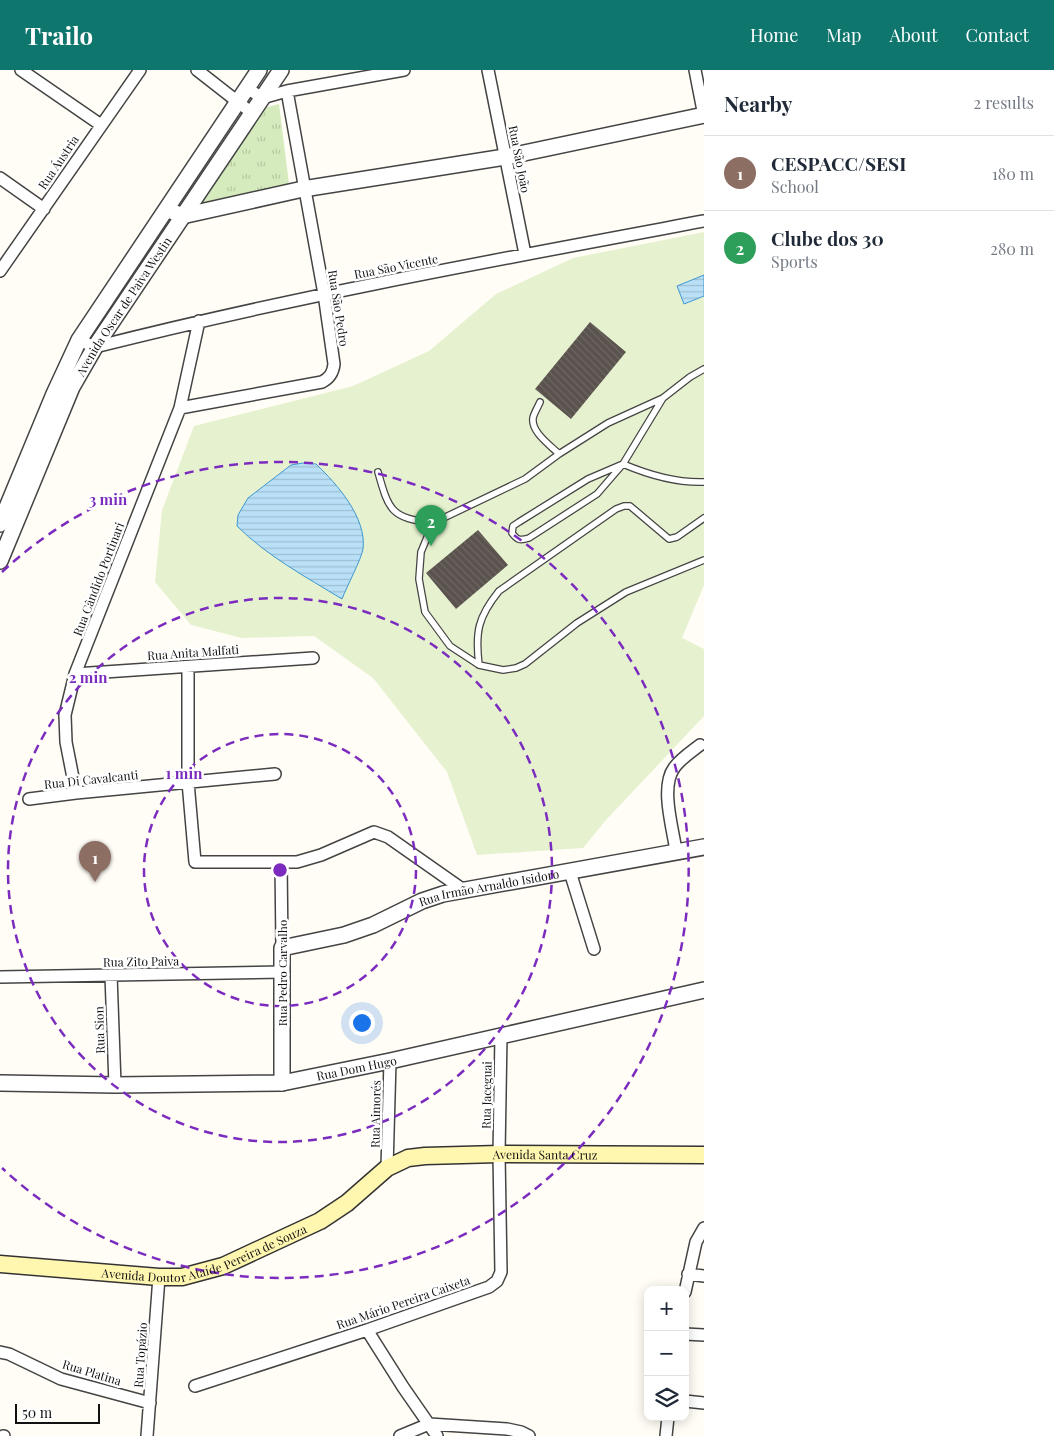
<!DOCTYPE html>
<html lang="en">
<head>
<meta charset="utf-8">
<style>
  body { margin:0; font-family:"Playfair Display",serif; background:#f2f2f3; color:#1f2937 }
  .controls { position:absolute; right:15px; bottom:15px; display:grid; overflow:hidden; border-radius:10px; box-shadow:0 2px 12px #0003 }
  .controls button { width:45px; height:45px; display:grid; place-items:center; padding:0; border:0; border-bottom:1px solid #e0e1e3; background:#fff; color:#1f2937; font:25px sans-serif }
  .scale { position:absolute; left:15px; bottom:12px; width:85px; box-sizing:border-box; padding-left:5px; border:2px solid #111; border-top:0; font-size:14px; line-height:18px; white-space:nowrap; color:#111; -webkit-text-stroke:4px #fff; paint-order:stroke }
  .you { position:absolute; left:361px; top:952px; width:18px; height:18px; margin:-12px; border:4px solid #fff; border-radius:50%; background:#1a73e8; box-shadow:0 0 0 8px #1a73e833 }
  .badge { display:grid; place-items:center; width:32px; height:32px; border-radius:50%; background:#0f766e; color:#fff; font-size:16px; font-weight:700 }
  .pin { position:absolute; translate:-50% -41px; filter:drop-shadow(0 1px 2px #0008) }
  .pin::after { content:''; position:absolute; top:26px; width:18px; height:15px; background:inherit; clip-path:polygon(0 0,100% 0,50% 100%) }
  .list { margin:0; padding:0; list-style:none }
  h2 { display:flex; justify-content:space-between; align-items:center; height:65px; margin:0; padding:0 20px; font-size:21px }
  h2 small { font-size:16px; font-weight:400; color:#747a83 }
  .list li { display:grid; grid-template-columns:32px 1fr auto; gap:15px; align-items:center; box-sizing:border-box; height:75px; padding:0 20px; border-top:1px solid #e0e1e3 }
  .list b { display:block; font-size:19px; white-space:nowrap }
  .list p { margin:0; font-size:16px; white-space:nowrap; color:#747a83 }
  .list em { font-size:16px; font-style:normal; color:#747a83 }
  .icon { flex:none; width:28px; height:28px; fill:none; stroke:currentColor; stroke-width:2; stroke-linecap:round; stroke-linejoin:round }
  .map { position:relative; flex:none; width:704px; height:1366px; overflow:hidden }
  header { display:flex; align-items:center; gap:30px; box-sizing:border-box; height:70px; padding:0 25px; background:#0f766e; color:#fff }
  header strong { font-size:24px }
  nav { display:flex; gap:28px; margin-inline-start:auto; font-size:18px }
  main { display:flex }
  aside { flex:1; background:#fff }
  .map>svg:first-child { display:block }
</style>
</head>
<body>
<header>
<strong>Trailo</strong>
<nav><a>Home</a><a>Map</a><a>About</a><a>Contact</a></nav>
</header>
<main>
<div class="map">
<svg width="704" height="1366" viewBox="0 0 704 1366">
  <defs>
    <pattern id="grass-tufts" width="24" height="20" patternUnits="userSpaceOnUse" patternTransform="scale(1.25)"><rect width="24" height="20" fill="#d5ebbd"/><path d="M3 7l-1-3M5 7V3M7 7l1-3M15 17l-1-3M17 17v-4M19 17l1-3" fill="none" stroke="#b6c8a1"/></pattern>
    <pattern id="water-rules" width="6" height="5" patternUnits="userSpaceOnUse" patternTransform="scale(1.25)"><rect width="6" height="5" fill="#b9e0f7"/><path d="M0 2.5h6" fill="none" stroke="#9ebfd3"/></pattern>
    <pattern id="building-back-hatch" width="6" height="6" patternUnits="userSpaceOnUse" patternTransform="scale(1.25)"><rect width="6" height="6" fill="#5a524d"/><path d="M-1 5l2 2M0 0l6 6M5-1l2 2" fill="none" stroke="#6d6662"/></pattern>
  </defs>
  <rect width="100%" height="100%" fill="#fffdf5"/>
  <path fill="url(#grass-tufts)" d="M 279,34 L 289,114 L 201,133 L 264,38 Z"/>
  <path fill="#e6f2cf" d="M 704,162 L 704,515 L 682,568 L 704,579 L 704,646 L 606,750 L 583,778 L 477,785 L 447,702 L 373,608 L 314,566 L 242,568 L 191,555 L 155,512 L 162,440 L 194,356 L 353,316 L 429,281 L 496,224 L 573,188 Z"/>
  <path fill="url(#water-rules)" stroke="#3f96cf" d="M 704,205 L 704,226 L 684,234 L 677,216 Z
    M 303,393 L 316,394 C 337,414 367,448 363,479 C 361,490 347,516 342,529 C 306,507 267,486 237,456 L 238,445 L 248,428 L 291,395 Z"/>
  <path fill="url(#building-back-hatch)" d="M 590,252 L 626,282 L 571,349 L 535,319 Z
    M 478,460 L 508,495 L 456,539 L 426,503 Z"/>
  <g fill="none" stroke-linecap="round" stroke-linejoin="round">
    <g stroke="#444" stroke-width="8">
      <path id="service" d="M 663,328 L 690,307 L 704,299
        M 540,332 C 538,337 534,343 533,348 C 531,362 550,375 559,384
        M 623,394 L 597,424 L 529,468 C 520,471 517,470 512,463 L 513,456 L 519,452 L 588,409 Z
        M 378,402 C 389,441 391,448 433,453
        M 704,412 C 675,413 649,405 623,394 L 663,328 L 608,353 L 559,384 L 525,409 L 433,453 L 421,482 L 419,509 L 425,542 L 450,576 L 479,595 L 503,600 L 516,598 L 525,594 L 577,553 L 626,522 L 704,490
        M 479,595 C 475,562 478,547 499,521 L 616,439 L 624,436 L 630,436 L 669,469 L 677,467 L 704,448"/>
    </g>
    <g stroke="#444" stroke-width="14">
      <path id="minor" d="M 21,0 L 101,55
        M 197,0 L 252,43
        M 488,0 L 525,184
        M 695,0 L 704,46
        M 247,18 L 262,28 L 287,21 L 404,0
        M 0,108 L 44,139
        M 0,201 L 140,0
        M 79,270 L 95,277 C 296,226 500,189 704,151
        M 180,338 L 322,312 C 330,308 333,303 334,294 L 324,224 L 287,21
        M 188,597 L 188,712 L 195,792 L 297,792 L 321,785 L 374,762 L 388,767 L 465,821
        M 75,604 L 313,588
        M 76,723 L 66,672 L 65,645 L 75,604 L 180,338 L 199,251
        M 29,729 L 76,723 L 275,704
        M 676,781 C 673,759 660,717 674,698 C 680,689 691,682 700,675
        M 281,792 L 282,878
        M 570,802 L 594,879
        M 111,905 L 115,1015
        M 0,907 L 283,902
        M 387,1098 L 390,991
        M 688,1204 L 704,1206
        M 685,1222 L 696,1172 L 704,1158
        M 367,1260 L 403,1317 L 437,1366
        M 685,1264 L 704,1265
        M 0,1282 L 9,1284 L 61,1309 L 150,1333
        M 195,1316 L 367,1260 L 489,1217 L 497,1211 L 501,1202 L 499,1084 L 501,965
        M 685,1331 L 704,1333
        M 3,1366 L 4,1366
        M 147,1366 L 159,1207
        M 400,1366 L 429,1354 L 507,1359 L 521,1362 L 529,1366
        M 666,1366 L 668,1347"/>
    </g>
    <g stroke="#444" stroke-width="18">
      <g id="tertiary">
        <path d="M 167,139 L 182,146 L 303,119 L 505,87 L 704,45"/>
        <path d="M 0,454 L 54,324 L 79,270 L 259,0"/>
        <path id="s1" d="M 0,491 L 72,317 L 95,277 L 281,0"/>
        <path id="s2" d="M 0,1013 L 115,1015 L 282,1013 L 390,991 L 704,920"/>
        <path id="s3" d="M 282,1013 L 282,878 L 344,865 L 373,855 L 422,831 L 443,824 L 704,777"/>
      </g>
    </g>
    <g stroke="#333" stroke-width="19">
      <g id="secondary">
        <path id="s4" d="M 0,1194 L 159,1207 L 182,1207 L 223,1196 L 320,1151 L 347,1133 L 387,1098 L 408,1088 L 425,1086 L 499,1084 L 704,1085"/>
      </g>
    </g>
    <use href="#service" stroke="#fff" stroke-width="5.5"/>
    <use href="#minor" stroke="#fff" stroke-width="11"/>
    <use href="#tertiary" stroke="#fff" stroke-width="15"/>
    <use href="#secondary" stroke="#fff6b0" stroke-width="16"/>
  </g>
  <g fill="none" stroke="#7b2cbf" stroke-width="2.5" stroke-dasharray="9 6">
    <circle cx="280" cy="800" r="136"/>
    <circle cx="280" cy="800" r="272"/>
    <path d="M2 502A408 408 0 1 1 2 1098"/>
  </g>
  <g text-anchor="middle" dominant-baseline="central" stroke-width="5" stroke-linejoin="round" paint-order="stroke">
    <g font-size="12" fill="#111" stroke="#fff">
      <text transform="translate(520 89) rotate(79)">Rua São João</text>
      <text transform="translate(58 92) rotate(-56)">Rua Áustria</text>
      <text transform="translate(396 196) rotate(-11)">Rua São Vicente</text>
      <text stroke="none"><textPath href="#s1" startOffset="284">Avenida Oscar de Paiva Westin</textPath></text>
      <text transform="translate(339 238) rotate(81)">Rua São Pedro</text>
      <text transform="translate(98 509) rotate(-69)">Rua Cândido Portinari</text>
      <text transform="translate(193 582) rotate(-4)">Rua Anita Malfati</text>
      <text transform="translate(91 709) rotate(-6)">Rua Di Cavalcanti</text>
      <text stroke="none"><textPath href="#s3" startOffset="352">Rua Irmão Arnaldo Isidoro</textPath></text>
      <text transform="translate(141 891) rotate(-1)">Rua Zito Paiva</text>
      <text transform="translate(282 903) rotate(-90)">Rua Pedro Carvalho</text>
      <text transform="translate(99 960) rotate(-92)">Rua Sion</text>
      <text stroke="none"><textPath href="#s2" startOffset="358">Rua Dom Hugo</textPath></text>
      <text transform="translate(486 1025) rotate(-89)">Rua Jaceguai</text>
      <text transform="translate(375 1044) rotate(-89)">Rua Aimorés</text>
      <text stroke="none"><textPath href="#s4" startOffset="578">Avenida Santa Cruz</textPath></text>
      <text stroke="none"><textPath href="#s4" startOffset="209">Avenida Doutor Ataíde Pereira de Souza</textPath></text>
      <text transform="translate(403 1232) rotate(-19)">Rua Mário Pereira Caixeta</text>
      <text transform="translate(140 1285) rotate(-86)">Rua Topázio</text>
      <text transform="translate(92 1302) rotate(17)">Rua Platina</text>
    </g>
  </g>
  <circle cx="280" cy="800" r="8" fill="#7b2cbf" stroke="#fff" stroke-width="2.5"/>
  <g font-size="15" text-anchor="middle" font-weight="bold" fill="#7b2cbf" stroke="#fff" stroke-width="5" stroke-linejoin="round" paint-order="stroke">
    <text x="108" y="435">3 min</text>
    <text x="88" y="613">2 min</text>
    <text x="184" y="709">1 min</text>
  </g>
</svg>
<div class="controls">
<button>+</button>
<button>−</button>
<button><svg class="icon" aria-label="layers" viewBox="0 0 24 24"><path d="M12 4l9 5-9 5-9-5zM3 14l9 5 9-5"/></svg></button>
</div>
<div class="scale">50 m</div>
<div class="you"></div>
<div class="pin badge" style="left:95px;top:812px;background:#8d6e63">1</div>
<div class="pin badge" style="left:431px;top:476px;background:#2e9e5b">2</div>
</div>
<aside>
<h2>Nearby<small>2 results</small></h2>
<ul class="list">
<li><span class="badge" style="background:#8d6e63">1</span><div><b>CESPACC/SESI</b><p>School</p></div><em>180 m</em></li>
<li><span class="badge" style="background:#2e9e5b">2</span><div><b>Clube dos 30</b><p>Sports</p></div><em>280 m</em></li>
</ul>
</aside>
</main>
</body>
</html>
